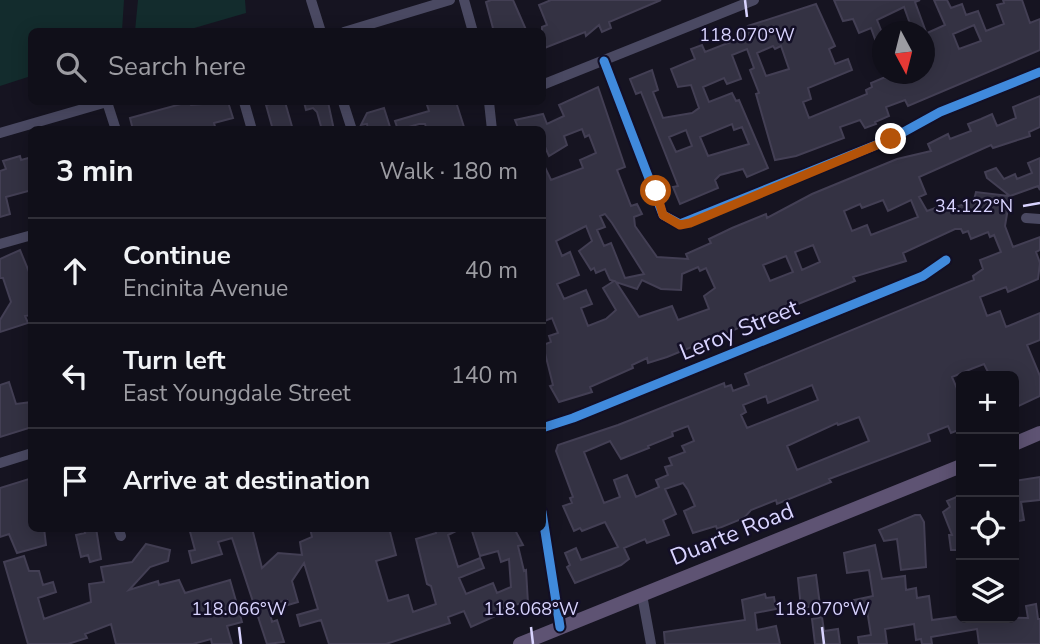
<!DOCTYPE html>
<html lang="en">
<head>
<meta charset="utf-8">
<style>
  body { margin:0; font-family:"Nunito Sans",sans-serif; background:#191822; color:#f1f3f6 }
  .controls { position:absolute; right:21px; bottom:21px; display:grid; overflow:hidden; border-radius:10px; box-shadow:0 4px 18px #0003 }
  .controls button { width:63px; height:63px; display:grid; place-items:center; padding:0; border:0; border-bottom:2px solid #302f38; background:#100f19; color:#f1f3f6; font:35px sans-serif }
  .compass { position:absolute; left:872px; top:21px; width:63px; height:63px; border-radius:50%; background:#100f19; box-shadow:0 4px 18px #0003; rotate:173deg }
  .stop { position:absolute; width:21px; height:21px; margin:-16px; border:5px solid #b45309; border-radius:50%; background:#fff }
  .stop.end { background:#b45309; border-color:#fff; box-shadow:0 2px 7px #0008 }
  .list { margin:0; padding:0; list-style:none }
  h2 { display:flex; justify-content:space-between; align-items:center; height:91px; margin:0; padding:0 28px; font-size:30px }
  h2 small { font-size:23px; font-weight:400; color:#9c9ca2 }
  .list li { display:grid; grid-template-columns:46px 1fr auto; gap:21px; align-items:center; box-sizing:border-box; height:105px; padding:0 28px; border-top:2px solid #302f38 }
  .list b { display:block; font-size:26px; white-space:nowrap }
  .list p { margin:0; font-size:23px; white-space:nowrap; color:#9c9ca2 }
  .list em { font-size:23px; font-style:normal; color:#9c9ca2 }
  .icon { flex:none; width:38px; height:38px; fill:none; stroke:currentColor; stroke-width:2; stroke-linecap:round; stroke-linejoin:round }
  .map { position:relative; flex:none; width:1040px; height:644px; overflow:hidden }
  .search { position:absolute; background:#100f19; box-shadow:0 4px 18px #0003; left:28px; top:28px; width:518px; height:77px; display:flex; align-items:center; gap:18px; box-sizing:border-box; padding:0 24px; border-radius:10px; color:#9c9ca2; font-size:26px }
  .panel { position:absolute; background:#100f19; box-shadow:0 4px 18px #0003; left:28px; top:126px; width:518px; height:406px; border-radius:10px }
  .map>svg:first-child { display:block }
</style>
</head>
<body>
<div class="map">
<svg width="1040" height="644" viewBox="0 0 1040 644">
  <rect width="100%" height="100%" fill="#161421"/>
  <path fill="#132c2d" d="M 0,0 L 124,0 L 122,31 L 32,32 L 31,76 L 0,86 Z
    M 138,0 L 245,0 L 246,13 L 184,31 L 135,31 Z"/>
  <path fill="#343243" stroke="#433f54" stroke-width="2" fill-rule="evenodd" d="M 491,0 L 513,0 L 527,32 L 494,32 L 486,2 Z
    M 551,0 L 661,0 L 609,22 L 611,28 L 602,32 L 599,25 L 586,36 L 585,32 L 542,49 L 542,27 L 547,25 L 539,5 Z
    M 834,0 L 920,0 L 915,2 L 926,32 L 913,32 L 904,7 L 877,20 L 883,35 L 875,39 L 871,28 L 859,33 L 853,19 L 843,21 Z
    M 934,0 L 947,0 L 951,8 L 962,4 L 966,15 L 978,11 L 986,31 L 1004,24 L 997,5 L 1004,3 L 1003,0 L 1022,0 L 1030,23 L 1040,19 L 1040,50 L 908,106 L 905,100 L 886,107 L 889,116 L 875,122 L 876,124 L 865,128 L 860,120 L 840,127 L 844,138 L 796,156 L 775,160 L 756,94 L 759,93 L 750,70 L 754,68 L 747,49 L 732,55 L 741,79 L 727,84 L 724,78 L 703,87 L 709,102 L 732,93 L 736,101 L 739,100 L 768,168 L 747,177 L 743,169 L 720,175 L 715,180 L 718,188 L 680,204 L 673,187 L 678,186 L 641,92 L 636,94 L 630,79 L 652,70 L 658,90 L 653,92 L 663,118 L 692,113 L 699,108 L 691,85 L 678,87 L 671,69 L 695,59 L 691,49 L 702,45 L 705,52 L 741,38 L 739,33 L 749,29 L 748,26 L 816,4 L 835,46 L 829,49 L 835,64 L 848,59 L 852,70 L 808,88 L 811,99 L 803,102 L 809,118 L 867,94 L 866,90 L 872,87 L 871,83 L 883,78 L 900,74 L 925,74 L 925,65 L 932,63 L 925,44 L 925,34 L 945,25 ZM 974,25 L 981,41 L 959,49 L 953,34 ZM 773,46 L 775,49 L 781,46 L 789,69 L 766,76 L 757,53 ZM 732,124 L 734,130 L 742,127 L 749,144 L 708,156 L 700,137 ZM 686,130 L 692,146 L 676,152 L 669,137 Z
    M 598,87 L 625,167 L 617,170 L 631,206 L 637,204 L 642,214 L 634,217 L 635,226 L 657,257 L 688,259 L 686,254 L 711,243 L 709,239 L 732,228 L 766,214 L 767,218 L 812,194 L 897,159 L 931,151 L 928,144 L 948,134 L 950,139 L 971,131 L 968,124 L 981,119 L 992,114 L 997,126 L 1016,118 L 1013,107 L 1040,96 L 1040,127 L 1029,132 L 1030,136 L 993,148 L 991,145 L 919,177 L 926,194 L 919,197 L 927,211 L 941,206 L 944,212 L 974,200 L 976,192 L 1010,196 L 1005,226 L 1013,247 L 1040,237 L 1040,250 L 1036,252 L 1040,263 L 1038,279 L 1008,292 L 1006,287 L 980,297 L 987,316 L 1000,311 L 1006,327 L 1040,313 L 1040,340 L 1027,345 L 1040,376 L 1040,396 L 1014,408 L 1014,376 L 990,376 L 984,364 L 971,369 L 952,377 L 961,398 L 961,429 L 951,433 L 948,426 L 928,434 L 930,441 L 829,479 L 831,482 L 777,504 L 776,500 L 751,510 L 744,518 L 717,529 L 716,526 L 693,533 L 684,511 L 695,506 L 688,490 L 683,483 L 665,489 L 676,514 L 663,520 L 669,535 L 647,543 L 645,539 L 624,548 L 629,559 L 621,565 L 575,583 L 567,567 L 570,565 L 565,553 L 576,548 L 581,560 L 618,547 L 605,522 L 582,531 L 580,528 L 574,531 L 563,506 L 572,503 L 570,498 L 573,497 L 556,451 L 558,445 L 618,425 L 724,383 L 725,387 L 731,385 L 733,391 L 749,385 L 745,374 L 974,280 L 973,276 L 983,269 L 980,260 L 1001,252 L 994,235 L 990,237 L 988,232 L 971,239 L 968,231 L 963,233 L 961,229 L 955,229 L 903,253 L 906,261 L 853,277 L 855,281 L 667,357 L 648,363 L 647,358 L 632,365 L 633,368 L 590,387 L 592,392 L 559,402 L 550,386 L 553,385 L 543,345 L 551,342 L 549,336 L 558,333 L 552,318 L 542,322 L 542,161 L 551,180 L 583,168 L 580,160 L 596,153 L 589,135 L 585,137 L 582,129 L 564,136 L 567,145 L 549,156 L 542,140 L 542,130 L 519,130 L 515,120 L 543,114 L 547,124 L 564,116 L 559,105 ZM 883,200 L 888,211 L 911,200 L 918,217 L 871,235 L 867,225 L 852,231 L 844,211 L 860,204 L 862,208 ZM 605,214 L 612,223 L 644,274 L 625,278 L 611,243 L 604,246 L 597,230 L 605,227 L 600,216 ZM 586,226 L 592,241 L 579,251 L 591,270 L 594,268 L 596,273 L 605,269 L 610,280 L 614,281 L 603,288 L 616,310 L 606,319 L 588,326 L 581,308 L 592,304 L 586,290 L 564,299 L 557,284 L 579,275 L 570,252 L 562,256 L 556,241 ZM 813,245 L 820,262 L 802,270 L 795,252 ZM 786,256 L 793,272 L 770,281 L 763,265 ZM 698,267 L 700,271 L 706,268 L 715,288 L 704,296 L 709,309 L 678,320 L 672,306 L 639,317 L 616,282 L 637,289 L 642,280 L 661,289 L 681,290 L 682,274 ZM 812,385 L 818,400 L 747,428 L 741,415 L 746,412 L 743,405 L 766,396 L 768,403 ZM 859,417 L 869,441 L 797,470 L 787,446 L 837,423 L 838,425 ZM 688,426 L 694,441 L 682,446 L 685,452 L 669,458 L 672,465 L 665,467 L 668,475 L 656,480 L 659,487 L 636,497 L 627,475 L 614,480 L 620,497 L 604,503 L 584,452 L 610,441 L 621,459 L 649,448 L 648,446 L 673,436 L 672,432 Z
    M 188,102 L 191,105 L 228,102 L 233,118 L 214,123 L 216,130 L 133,130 L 130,118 Z
    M 278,102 L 285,102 L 293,130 L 273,130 L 266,105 Z
    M 304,102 L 328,102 L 334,130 L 322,130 L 317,112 L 313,108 L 306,110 Z
    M 426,102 L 456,102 L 464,127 L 427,130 L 425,124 L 419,124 L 398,130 L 395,121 L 429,111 Z
    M 384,108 L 390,127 L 368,130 L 367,124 L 361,125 L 367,113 Z
    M 20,156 L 21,160 L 32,157 L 32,190 L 6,197 L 10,214 L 0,217 L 0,171 L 6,169 L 3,161 Z
    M 1040,158 L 1040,190 L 1038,186 L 1010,196 L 987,178 L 985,172 L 996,168 L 1004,179 L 1015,174 L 1017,179 L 1032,173 L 1028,163 Z
    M 20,250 L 32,279 L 32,315 L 25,316 L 28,323 L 0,332 L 0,320 L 11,302 L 3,278 L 0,278 L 0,259 Z
    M 9,382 L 16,404 L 32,402 L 32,427 L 0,437 L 0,385 Z
    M 1040,477 L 1040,500 L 1021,502 L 1024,520 L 1014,522 L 1014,481 Z
    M 32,478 L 32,528 L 44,528 L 46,545 L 17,553 L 9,534 L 0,537 L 0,488 Z
    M 961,495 L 961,555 L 959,550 L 951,550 L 949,535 L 952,535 L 943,512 L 950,507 L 947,501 Z
    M 915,515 L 920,515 L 924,522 L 926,567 L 901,570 L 897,539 L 884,541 L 879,530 Z
    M 83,528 L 96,528 L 101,559 L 90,562 L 88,555 L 81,557 L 76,535 L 85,533 Z
    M 189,528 L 252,528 L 262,568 L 278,553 L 302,555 L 300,542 L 312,537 L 310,528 L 389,528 L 396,555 L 376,561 L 388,601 L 408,595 L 413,612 L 436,604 L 431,586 L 427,584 L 416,539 L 436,533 L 435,528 L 462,528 L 448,535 L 458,567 L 480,558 L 484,568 L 459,578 L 466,594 L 493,583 L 497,593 L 511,587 L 509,559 L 501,562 L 498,551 L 480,556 L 471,528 L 514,528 L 523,545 L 518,546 L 524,571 L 526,570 L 528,603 L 510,605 L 499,610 L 500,614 L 471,627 L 464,611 L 448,617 L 450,623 L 386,644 L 329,644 L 321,620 L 300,626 L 297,615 L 318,609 L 304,563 L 292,581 L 298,602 L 288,605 L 287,600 L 268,605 L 272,622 L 277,620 L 284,642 L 267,644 L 232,538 L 218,542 L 222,554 L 192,563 L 189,551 L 195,550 Z
    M 146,544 L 170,550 L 168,561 L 150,567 L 129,590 L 158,581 L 159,585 L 179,580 L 185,593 L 230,580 L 242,622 L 227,626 L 232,644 L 212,644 L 211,639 L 193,644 L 116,644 L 111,624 L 85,634 L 87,638 L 68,644 L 28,644 L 4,562 L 24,556 L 29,571 L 39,571 L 43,585 L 53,582 L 56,592 L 38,598 L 44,619 L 91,602 L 89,584 L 104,582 L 101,567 L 132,562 Z
    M 875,545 L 882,579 L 905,576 L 906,590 L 916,588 L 917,598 L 929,596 L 932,620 L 961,616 L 1028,618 L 1026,606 L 1036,604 L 1038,619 L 1040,619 L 1040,644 L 979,644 L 977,629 L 931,637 L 932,644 L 922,644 L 921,639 L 916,640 L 914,624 L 885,629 L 887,644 L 859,644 L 858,637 L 871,635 L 867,610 L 856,612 L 854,600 L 873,596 L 869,570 L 847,573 L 844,553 Z
    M 816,575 L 820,605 L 801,608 L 798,578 Z
    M 765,594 L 766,598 L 774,597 L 776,609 L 755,613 L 757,630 L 776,626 L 780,644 L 665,644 L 664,632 L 745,620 L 742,600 Z
    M 822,617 L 824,631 L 838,629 L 840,644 L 815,644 L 812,619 Z"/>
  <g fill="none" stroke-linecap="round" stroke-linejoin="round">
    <path stroke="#4a4962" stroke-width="10" d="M 311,0 L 321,32
      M 464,0 L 473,32
      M 344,32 L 450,0
      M 604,61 L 663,215 L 680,224 L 891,139 L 940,112 L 1040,72
      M 542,85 L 754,0
      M 107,102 L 116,130
      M 244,102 L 252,130
      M 343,102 L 352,130
      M 489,102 L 492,130
      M 0,133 L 107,102
      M 1026,218 L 1040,219
      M 0,244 L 32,235
      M 542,428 L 573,418 L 923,276 L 946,260
      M 0,463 L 32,453
      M 542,512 L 560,627
      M 118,528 L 121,536
      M 642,595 L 651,644"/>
    <path stroke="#5e5373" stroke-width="14" d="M 1014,444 L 1040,433
      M 520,644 L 961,466"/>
    <g stroke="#130f26" stroke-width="13">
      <path id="cycleway" d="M 604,61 L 663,215 L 680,224 L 891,139 L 940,112 L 1040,72
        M 542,428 L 573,418 L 923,276 L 946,260
        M 542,512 L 560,627"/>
    </g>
    <use href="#cycleway" stroke="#408adc" stroke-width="9"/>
  </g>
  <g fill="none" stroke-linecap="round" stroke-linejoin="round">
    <path stroke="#b45309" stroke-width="9" d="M 656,191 L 663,215 L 680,225 L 690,223 L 891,139"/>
  </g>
  <path fill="none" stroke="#d9d4ff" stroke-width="2.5" d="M 745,0 L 747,17M 1023,206 L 1040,203M 239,627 L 241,644M 531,627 L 533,644M 822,627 L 824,644"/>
  <g text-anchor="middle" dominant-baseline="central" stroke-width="5" stroke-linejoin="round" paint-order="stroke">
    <g font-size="23" fill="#d9d4ff" stroke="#130f26">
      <text transform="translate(739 330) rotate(-22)">Leroy Street</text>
      <text transform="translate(732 534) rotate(-22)">Duarte Road</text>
    </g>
  </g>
  <g font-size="18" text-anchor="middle" fill="#d9d4ff" stroke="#130f26" stroke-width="5" stroke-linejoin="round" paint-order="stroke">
    <text x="747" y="41">118.070°W</text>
    <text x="974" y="212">34.122°N</text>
    <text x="239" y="615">118.066°W</text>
    <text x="531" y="615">118.068°W</text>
    <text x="822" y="615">118.070°W</text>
  </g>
</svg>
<div class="controls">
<button>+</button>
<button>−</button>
<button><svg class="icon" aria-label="locate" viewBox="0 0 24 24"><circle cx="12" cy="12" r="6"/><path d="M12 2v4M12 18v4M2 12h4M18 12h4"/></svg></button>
<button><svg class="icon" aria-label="layers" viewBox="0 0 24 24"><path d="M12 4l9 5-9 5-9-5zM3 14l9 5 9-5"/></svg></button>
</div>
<svg class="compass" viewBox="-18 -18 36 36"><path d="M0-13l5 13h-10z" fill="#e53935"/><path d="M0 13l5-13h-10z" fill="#9c9ca2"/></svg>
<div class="stop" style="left:656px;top:191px"></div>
<div class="stop end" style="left:891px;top:139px"></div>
<div class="search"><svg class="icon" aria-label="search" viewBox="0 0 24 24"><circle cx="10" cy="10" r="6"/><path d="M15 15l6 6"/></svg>Search here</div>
<section class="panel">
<h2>3 min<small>Walk · 180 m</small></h2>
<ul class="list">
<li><svg class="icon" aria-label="ahead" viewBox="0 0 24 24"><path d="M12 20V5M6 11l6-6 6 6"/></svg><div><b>Continue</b><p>Encinita Avenue</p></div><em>40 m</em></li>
<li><svg class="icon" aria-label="left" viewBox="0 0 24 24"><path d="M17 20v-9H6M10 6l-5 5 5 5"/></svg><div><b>Turn left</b><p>East Youngdale Street</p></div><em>140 m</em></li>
<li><svg class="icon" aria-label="arrive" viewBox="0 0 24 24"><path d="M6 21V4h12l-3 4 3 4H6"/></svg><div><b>Arrive at destination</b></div></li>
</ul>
</section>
</div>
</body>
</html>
